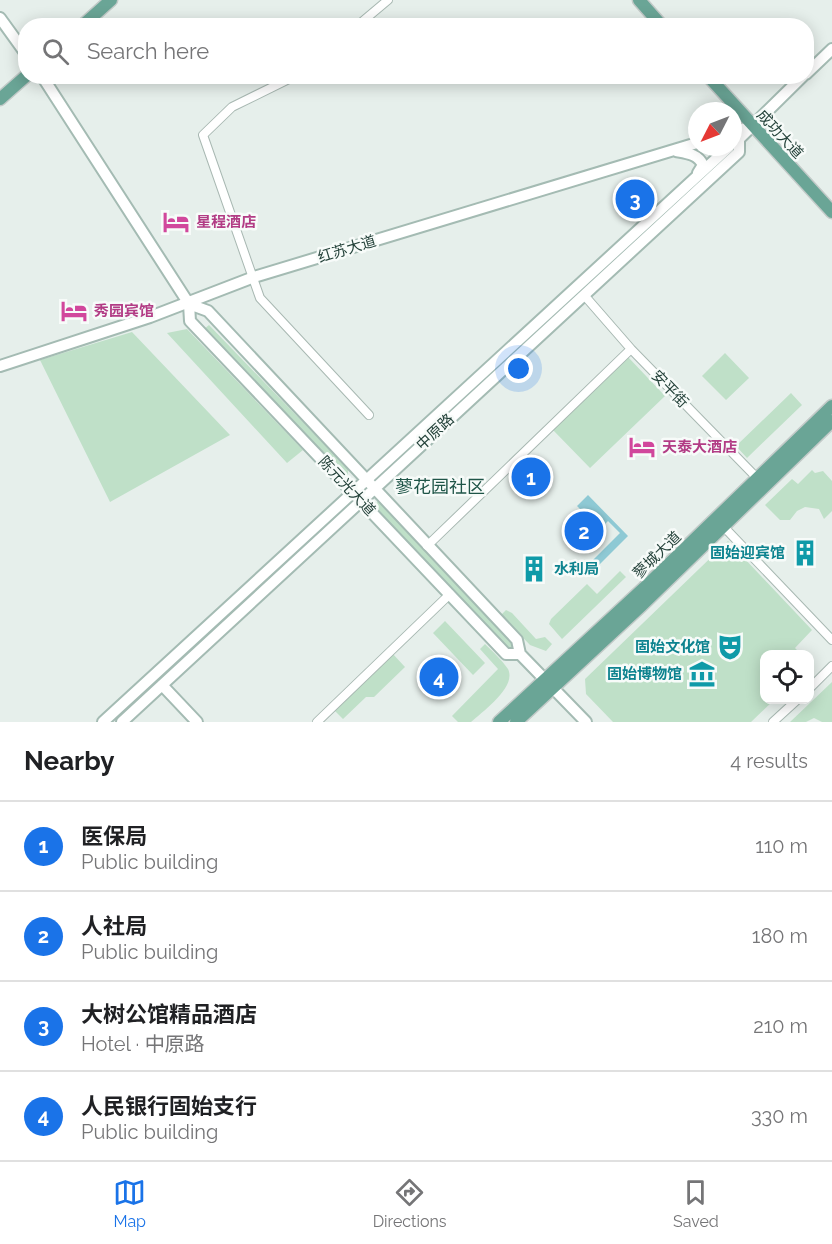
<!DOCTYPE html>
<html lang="en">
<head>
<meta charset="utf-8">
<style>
  body { margin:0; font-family:Raleway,"Noto Sans SC",sans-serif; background:#f6f6f6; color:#202124 }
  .controls { position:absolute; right:18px; bottom:18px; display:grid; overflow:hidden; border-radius:12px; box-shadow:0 3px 15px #0003 }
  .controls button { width:54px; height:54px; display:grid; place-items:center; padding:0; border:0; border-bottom:2px solid #e0e0e0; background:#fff; color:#202124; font:30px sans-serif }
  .compass { position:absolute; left:688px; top:102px; width:54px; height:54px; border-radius:50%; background:#fff; box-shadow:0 3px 15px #0003; rotate:228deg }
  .you { position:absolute; left:519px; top:369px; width:21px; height:21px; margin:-15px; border:4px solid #fff; border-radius:50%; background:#1a73e8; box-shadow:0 0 0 9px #1a73e833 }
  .badge { display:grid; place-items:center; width:39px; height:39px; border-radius:50%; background:#1a73e8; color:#fff; font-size:20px; font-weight:700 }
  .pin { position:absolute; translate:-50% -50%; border:3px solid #fff; box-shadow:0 2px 6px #0006 }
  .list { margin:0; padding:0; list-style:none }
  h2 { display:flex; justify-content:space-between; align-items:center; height:78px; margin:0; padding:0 24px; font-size:26px }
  h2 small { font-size:20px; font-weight:400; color:#757577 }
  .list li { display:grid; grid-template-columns:39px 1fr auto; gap:18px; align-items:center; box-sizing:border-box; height:90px; padding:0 24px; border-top:2px solid #e0e0e0 }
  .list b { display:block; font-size:22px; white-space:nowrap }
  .list p { margin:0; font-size:20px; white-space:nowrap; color:#757577 }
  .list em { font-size:20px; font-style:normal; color:#757577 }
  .icon { flex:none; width:33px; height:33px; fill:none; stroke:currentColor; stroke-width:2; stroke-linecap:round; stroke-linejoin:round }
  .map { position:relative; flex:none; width:832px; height:722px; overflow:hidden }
  .search { position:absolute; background:#fff; box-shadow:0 3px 15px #0003; left:18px; right:18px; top:18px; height:66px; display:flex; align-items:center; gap:15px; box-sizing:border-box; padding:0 21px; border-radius:24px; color:#757577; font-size:22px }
  .sheet { height:438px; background:#fff }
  nav { display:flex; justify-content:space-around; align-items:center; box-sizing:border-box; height:84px; border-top:2px solid #e0e0e0; background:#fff; font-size:16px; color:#757577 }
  nav a { display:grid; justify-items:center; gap:3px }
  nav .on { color:#1a73e8 }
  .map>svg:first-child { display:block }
</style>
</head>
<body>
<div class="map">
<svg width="832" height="722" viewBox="0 0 832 722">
  <rect width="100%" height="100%" fill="#e6efeb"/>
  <path fill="#bfe0c8" d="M 209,325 L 348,469 L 348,475 L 343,477 L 203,330 Z
    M 187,329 L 303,450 L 287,463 L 167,333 Z
    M 132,332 L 230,435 L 110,502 L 40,360 Z
    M 725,353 L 749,378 L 726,400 L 702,376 Z
    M 628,357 L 665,396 L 590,468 L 553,430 Z
    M 791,393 L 802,405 L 747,458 L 736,446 Z
    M 812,470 L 815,473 L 823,471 L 832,481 L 832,511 L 824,519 L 819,509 L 805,507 L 797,511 L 790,520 L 780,520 L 765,505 L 792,479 L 798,484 Z
    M 378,501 L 381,502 L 513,642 L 514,648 L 507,649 L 378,512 L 375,506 Z
    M 728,541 L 812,630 L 795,648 L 801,654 L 764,654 L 764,700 L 774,700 L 751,722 L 613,722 L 586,694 L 585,679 Z
    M 620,571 L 626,577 L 562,639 L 549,624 L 551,619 L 587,584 L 597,594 Z
    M 506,610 L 512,613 L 536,639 L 545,637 L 552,644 L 546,651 L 530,645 L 501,615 Z
    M 445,621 L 485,663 L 473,675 L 433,633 Z
    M 485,644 C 492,651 502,660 508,669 C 517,687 483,711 471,722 L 458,722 L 452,716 L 498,669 L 480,649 Z
    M 392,653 L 405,667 L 374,697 L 366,697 L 343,719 L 333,709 Z
    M 832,682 L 832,722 L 822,722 L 814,718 L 806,722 L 790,722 Z"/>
  <path fill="#8ec9d4" d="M 588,495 L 628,536 L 591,573 L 586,567 L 620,533 L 608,521 L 600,529 L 577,506 Z"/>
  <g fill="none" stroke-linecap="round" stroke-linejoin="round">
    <g stroke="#a8b8b2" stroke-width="10">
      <path id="street" d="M 357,26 L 388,0
        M 295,76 L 232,107 L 203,135 L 260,298 L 369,415
        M 584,295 L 631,349 L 758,479
        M 723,526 L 832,640
        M 427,546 L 631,349
        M 810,688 L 832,666
        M 317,722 L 450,594
        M 773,722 L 797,700"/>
    </g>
    <g stroke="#a4bbb3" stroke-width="14">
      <path id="secondary" d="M 0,18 L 26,54
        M 806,74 L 832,49
        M 42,76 L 189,304 L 190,321 L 506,654 L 520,654
        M 733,132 L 752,126
        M 736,142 L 803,76
        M 676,151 C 687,153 698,154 703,165 L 698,173
        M 189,304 L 208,311 L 517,640 L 520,654 L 586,722
        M 0,366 L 150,317 L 254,277 L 697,143
        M 162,685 L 197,722
        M 103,722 L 729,147
        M 122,722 L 739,152 L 739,139"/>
    </g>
    <g stroke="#c2cac8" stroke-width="15">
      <path id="primary" d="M 639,0 L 662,26
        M 82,26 L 111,0
        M 708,76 L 832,212
        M 0,99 L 26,76
        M 499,722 L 644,588 L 832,406
        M 516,722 L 641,606 L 832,421"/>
    </g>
    <use href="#street" stroke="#fff" stroke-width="8"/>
    <use href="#secondary" stroke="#fff" stroke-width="10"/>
    <use href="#primary" stroke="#6aa596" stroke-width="12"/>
  </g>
  <defs>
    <g id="hotel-bare" transform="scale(2.07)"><path d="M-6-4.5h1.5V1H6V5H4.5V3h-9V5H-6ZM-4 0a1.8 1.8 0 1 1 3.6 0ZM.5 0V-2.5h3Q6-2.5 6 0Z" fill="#d1479c" stroke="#f7fbf9" stroke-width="2.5" paint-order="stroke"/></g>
    <g id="building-bare" transform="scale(2.07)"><path d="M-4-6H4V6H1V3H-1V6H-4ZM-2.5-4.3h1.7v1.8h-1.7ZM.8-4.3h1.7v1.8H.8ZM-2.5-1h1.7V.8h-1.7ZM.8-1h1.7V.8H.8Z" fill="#0f9aa8" stroke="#f7fbf9" stroke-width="2.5" paint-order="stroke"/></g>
    <g id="theatre-bare" transform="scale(2.07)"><path d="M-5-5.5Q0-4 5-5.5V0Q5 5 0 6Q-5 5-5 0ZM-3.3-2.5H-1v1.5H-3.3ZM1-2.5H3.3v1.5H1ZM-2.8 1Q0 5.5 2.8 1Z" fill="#0f9aa8" stroke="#f7fbf9" stroke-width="2.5" paint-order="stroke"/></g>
    <g id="museum-bare" transform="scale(2.07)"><path d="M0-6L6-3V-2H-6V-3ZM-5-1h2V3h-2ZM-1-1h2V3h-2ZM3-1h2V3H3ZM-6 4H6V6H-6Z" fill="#0f9aa8" stroke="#f7fbf9" stroke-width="2.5" paint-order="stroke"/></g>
  </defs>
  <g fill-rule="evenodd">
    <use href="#hotel-bare" x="176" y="222"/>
    <use href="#hotel-bare" x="74" y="311"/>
    <use href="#hotel-bare" x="642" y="447"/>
    <use href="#building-bare" x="805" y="553"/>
    <use href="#building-bare" x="534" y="569"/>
    <use href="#theatre-bare" x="730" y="647"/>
    <use href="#museum-bare" x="702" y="674"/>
  </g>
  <g text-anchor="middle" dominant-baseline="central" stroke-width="5" stroke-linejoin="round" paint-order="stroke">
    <g font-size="15" fill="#24423a" stroke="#f7fbf9">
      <text transform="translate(780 134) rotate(47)">成功大道</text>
      <text transform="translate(347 249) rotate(-17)">红苏大道</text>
      <text transform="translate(670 389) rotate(46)">安平街</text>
      <text transform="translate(435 432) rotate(-43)">中原路</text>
      <text transform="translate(347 486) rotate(47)">陈元光大道</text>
      <text transform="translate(657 555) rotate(-44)">蓼城大道</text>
    </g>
    <g font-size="15" font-weight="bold" fill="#b23c85" stroke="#f7fbf9" text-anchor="start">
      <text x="196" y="222">星程酒店</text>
      <text x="94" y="311">秀园宾馆</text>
      <text x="662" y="447">天泰大酒店</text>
    </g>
    <g font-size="15" font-weight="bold" fill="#0d838f" stroke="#f7fbf9" text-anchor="end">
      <text x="785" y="553">固始迎宾馆</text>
      <text x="554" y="569" text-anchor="start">水利局</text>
      <text x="710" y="647">固始文化馆</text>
      <text x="682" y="674">固始博物馆</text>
    </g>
    <g font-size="18" fill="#1f5548" stroke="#f7fbf9">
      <text x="440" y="486">蓼花园社区</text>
    </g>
  </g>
</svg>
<div class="controls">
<button><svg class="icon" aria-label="locate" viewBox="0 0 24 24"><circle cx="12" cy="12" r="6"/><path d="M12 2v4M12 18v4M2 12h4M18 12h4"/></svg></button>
</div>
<svg class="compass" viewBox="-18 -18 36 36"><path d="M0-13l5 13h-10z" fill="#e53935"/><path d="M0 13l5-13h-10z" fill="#757577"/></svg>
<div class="you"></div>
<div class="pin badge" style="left:531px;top:477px">1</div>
<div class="pin badge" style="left:584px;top:531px">2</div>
<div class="pin badge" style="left:635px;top:199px">3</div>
<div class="pin badge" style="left:439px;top:677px">4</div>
<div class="search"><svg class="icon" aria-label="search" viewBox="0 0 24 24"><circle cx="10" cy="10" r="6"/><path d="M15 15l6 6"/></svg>Search here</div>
</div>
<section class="sheet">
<h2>Nearby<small>4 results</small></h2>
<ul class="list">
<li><span class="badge">1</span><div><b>医保局</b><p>Public building</p></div><em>110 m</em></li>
<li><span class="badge">2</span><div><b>人社局</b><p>Public building</p></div><em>180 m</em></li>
<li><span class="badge">3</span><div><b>大树公馆精品酒店</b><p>Hotel · 中原路</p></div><em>210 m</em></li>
<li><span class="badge">4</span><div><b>人民银行固始支行</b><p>Public building</p></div><em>330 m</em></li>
</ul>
</section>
<nav>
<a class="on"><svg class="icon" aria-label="map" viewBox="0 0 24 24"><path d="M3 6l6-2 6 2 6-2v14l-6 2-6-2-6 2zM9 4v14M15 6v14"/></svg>Map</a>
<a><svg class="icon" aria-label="directions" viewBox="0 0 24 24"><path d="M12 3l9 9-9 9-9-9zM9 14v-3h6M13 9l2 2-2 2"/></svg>Directions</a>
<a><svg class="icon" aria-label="saved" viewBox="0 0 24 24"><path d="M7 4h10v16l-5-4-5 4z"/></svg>Saved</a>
</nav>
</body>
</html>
